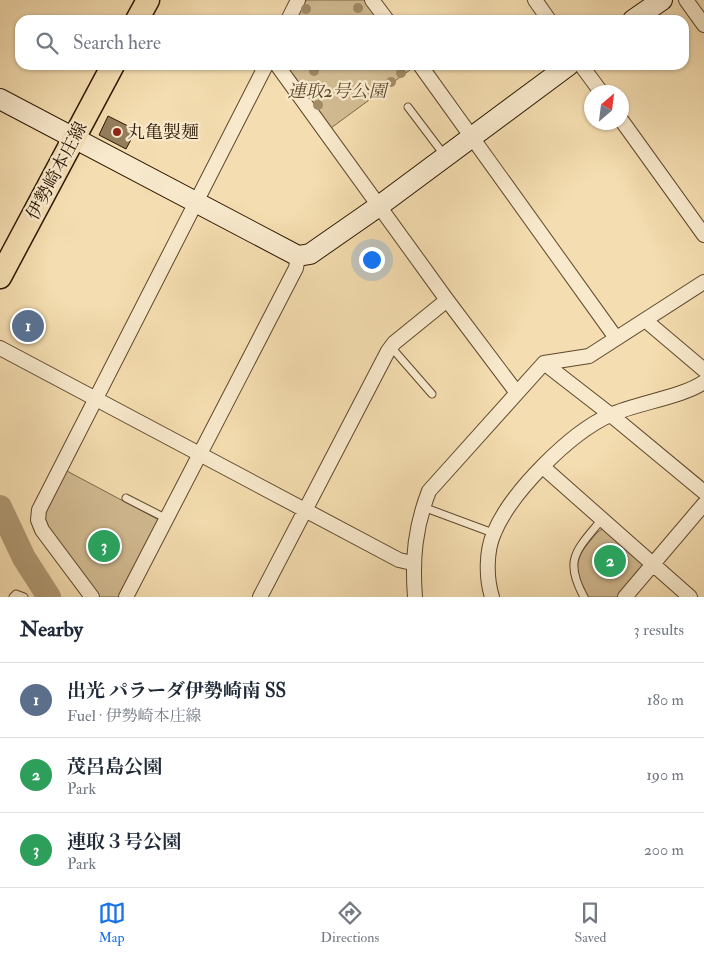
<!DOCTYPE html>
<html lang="en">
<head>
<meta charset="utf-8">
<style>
  body { margin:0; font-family:"IM FELL Double Pica","Noto Serif JP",serif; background:#f2f2f3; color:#1f2937 }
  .compass { position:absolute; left:584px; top:85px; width:45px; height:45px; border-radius:50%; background:#fff; box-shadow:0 1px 4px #0004; rotate:28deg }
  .you { position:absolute; left:371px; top:259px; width:18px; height:18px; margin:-12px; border:4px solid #fff; border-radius:50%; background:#1a73e8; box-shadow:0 0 0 8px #1a73e833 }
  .badge { display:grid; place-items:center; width:32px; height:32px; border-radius:50%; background:#1a73e8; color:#fff; font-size:16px; font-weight:700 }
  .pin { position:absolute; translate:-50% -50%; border:2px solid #fff; box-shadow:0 1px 5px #0006 }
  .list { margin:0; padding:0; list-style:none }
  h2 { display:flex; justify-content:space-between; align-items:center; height:65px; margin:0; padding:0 20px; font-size:21px }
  h2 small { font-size:16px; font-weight:400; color:#747a83 }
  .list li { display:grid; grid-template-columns:32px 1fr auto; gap:15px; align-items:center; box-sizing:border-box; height:75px; padding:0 20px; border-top:1px solid #e0e1e3 }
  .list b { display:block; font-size:19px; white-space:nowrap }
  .list p { margin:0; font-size:16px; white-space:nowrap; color:#747a83 }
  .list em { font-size:16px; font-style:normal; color:#747a83 }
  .icon { flex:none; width:28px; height:28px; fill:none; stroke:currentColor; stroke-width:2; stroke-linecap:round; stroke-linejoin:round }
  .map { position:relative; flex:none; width:704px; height:597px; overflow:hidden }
  .search { position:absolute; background:#fff; box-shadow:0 1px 4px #0004; left:15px; right:15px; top:15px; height:55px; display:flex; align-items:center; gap:12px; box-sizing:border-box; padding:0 18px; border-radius:15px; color:#747a83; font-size:19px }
  .sheet { height:290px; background:#fff }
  nav { display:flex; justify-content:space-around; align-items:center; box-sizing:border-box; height:70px; border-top:1px solid #e0e1e3; background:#fff; font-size:14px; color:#747a83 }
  nav a { display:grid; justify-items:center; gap:2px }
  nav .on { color:#1a73e8 }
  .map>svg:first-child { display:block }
</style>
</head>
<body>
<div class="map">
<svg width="704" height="597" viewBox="0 0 704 597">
  <rect width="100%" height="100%" fill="#f4ddb0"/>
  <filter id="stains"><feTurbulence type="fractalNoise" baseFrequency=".004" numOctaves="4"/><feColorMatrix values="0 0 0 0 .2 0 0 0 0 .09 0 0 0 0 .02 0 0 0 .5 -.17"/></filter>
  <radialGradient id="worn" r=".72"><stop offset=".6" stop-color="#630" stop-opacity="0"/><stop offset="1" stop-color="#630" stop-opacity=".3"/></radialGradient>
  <path fill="#d2bb92" stroke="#7f6949" d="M 306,0 L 366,0 L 381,20 L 296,20 Z
    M 286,65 L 413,65 L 414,67 L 331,128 Z
    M 65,470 L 159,520 L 120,597 L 99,597 L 77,570 L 44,520 L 43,512 Z
    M 606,528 L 641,559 L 643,566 L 617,597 L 588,597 C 575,572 572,562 591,540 C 596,534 598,530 606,528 Z"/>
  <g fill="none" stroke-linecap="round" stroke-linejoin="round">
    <path stroke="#b09a74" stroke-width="24" d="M 0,507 L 24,558 L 49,597"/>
  </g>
  <path fill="#947e5c" stroke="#2c1700" d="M 108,116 L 136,130 L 126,149 L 99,135 Z"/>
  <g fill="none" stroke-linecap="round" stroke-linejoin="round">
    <g stroke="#5e482c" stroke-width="9">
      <path id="lane" d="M 408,107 L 445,156
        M 391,347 L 432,394
        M 126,498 L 167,519
        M 423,507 L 493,533
        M 13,597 L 16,594 L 24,597
        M 584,597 C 563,559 577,550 602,519"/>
    </g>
    <g stroke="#5e482c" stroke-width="16">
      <path id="street" d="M 372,0 L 387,20
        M 535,0 L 549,20
        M 686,0 L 704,25
        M 288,20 L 298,0
        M 277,65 L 447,300 L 517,393
        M 420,65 L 616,338
        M 581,65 L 601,92
        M 622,121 L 704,235
        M 645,320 L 704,370
        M 0,348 L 399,560 L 412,563
        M 544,363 L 611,415 L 704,492
        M 543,467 L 690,597
        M 92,597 L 42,530 L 38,520 L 39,510 L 266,65
        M 126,597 L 296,268 L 298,256
        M 260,597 L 388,351 L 394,343 L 447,300
        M 415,597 C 412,559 415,527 429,491 L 544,363 L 589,356 L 704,282
        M 492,597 C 486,578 486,551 494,533 C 511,492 570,433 610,415 C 636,403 683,397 704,382
        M 625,597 L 704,504"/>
    </g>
    <g stroke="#2c1700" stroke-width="22">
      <path id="secondary" d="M 633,20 L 662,0
        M 0,99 L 298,256 L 310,254 L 379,206 L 569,65"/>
    </g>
    <g stroke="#2c1700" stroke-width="25">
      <path id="primary" d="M 137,20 L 148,0
        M 0,277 L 113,65"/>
    </g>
    <use href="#lane" stroke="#f8e9cc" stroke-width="7"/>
    <use href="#street" stroke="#f8e9cc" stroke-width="14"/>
    <use href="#secondary" stroke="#f8e9cc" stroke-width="20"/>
    <use href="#primary" stroke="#f4ddb0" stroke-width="22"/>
  </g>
  <g fill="#a28b67">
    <circle cx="358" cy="8" r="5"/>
    <circle cx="306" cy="9" r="5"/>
    <circle cx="314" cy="71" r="5"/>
    <circle cx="401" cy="73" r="5"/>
    <circle cx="391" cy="82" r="5"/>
    <circle cx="305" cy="86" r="5"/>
    <circle cx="373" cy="93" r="5"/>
    <circle cx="312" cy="95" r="5"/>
    <circle cx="318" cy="105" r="5"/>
  </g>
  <circle fill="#8f2418" stroke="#f8e9cc" stroke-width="2" cx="117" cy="132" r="5"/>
  <g text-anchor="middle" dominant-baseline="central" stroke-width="4.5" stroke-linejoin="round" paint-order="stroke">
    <g font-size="18" font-style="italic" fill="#5e482c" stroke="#f8e9cc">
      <text x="337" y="91">連取2号公園</text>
    </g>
    <g font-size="18" fill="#2c1700" stroke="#f8e9cc" text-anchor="start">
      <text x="127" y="132">丸亀製麺</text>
    </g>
    <g font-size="18" fill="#2c1700" stroke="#f8e9cc">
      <text transform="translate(57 171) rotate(-62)">伊勢崎本庄線</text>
    </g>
  </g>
  <rect width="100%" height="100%" filter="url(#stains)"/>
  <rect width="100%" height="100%" fill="url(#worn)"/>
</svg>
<svg class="compass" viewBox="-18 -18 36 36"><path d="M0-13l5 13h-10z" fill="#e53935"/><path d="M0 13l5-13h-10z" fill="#747a83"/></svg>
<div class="you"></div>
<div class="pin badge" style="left:28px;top:326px;background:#5c6f8a">1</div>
<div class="pin badge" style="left:610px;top:561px;background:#2e9e5b">2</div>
<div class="pin badge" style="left:104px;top:546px;background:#2e9e5b">3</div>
<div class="search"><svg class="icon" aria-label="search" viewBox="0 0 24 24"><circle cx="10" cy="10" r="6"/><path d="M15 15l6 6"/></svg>Search here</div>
</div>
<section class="sheet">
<h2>Nearby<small>3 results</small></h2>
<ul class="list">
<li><span class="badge" style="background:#5c6f8a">1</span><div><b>出光 パラーダ伊勢崎南 SS</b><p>Fuel · 伊勢崎本庄線</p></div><em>180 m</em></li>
<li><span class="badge" style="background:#2e9e5b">2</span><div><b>茂呂島公園</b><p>Park</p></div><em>190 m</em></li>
<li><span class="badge" style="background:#2e9e5b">3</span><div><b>連取３号公園</b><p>Park</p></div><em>200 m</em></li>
</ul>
</section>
<nav>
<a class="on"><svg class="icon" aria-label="map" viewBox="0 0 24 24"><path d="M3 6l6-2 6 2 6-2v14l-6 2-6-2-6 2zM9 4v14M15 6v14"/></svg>Map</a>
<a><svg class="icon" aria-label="directions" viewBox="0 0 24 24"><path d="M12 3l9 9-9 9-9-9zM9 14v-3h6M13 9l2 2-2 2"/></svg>Directions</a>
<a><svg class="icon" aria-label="saved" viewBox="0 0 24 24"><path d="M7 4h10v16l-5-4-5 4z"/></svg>Saved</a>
</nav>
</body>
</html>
